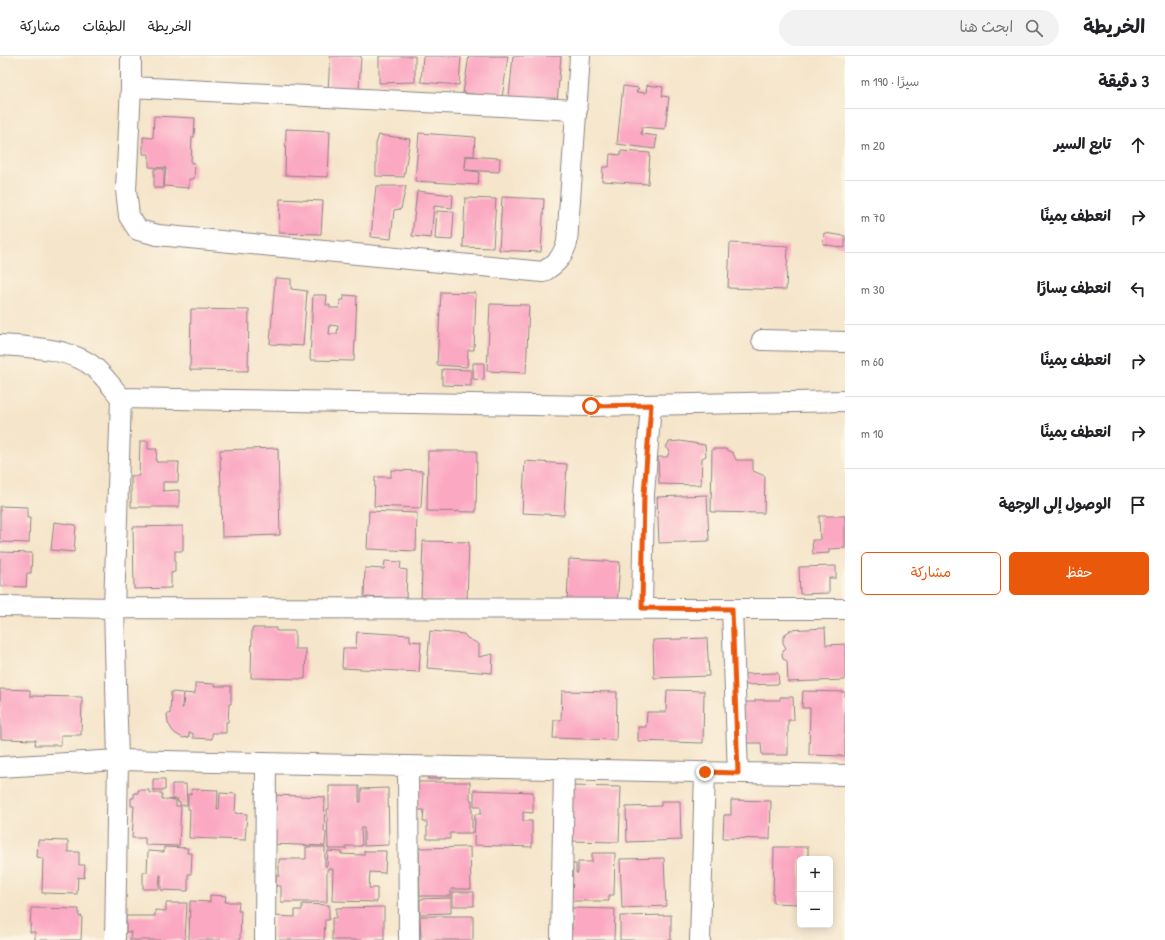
<!DOCTYPE html>
<html lang="ar">
<head>
<meta charset="utf-8">
<style>
  body { margin:0; font-family:"Patrick Hand","Playpen Sans Arabic",sans-serif; background:#f2f2f2; color:#202124; direction:rtl }
  .controls { position:absolute; right:12px; bottom:12px; display:grid; overflow:hidden; border-radius:6px; box-shadow:0 2px 10px #0003 }
  .controls button { width:36px; height:36px; display:grid; place-items:center; padding:0; border:0; border-bottom:1px solid #e0e0e0; background:#fff; color:#202124; font:20px sans-serif }
  .stop { position:absolute; width:12px; height:12px; margin:-9px; border:3px solid #ea580c; border-radius:50%; background:#fff }
  .stop.end { background:#ea580c; border-color:#fff; box-shadow:0 1px 4px #0008 }
  .list { margin:0; padding:0; list-style:none }
  h2 { display:flex; justify-content:space-between; align-items:center; height:52px; margin:0; padding:0 16px; font-size:17px }
  h2 small { font-size:13px; font-weight:400; color:#757577 }
  .list li { display:grid; grid-template-columns:26px 1fr auto; gap:12px; align-items:center; box-sizing:border-box; height:72px; padding:0 16px; border-top:1px solid #e0e0e0 }
  .list b { display:block; font-size:15px; white-space:nowrap }
  .list em { font-size:13px; font-style:normal; color:#757577 }
  .actions { display:flex; gap:8px; padding:12px 16px }
  .actions a { flex:1; padding:9px 0; border:1px solid #ea580c; border-radius:6px; text-align:center; font-size:14px; color:#ea580c }
  .actions .main { background:#ea580c; color:#fff }
  .icon { flex:none; width:22px; height:22px; fill:none; stroke:currentColor; stroke-width:2; stroke-linecap:round; stroke-linejoin:round }
  .map { position:relative; flex:none; width:845px; height:884px; overflow:hidden; direction:ltr }
  header { display:flex; align-items:center; gap:24px; box-sizing:border-box; height:56px; padding:0 20px; background:#fff; border-bottom:1px solid #e0e0e0 }
  header strong { font-size:19px }
  nav { display:flex; gap:22px; margin-inline-start:auto; font-size:14px }
  .search { width:280px; height:36px; background:#f2f2f2; display:flex; align-items:center; gap:10px; box-sizing:border-box; padding:0 14px; border-radius:22px; color:#757577; font-size:15px }
  main { display:flex }
  aside { flex:1; background:#fff }
  .map>svg:first-child { display:block }
</style>
</head>
<body>
<header>
<strong>الخريطة</strong>
<div class="search"><svg class="icon" aria-label="search" viewBox="0 0 24 24"><circle cx="10" cy="10" r="6"/><path d="M15 15l6 6"/></svg>ابحث هنا</div>
<nav><a>الخريطة</a><a>الطبقات</a><a>مشاركة</a></nav>
</header>
<main>
<aside>
<h2>3 دقيقة<small>سيرًا · 190 m</small></h2>
<ul class="list">
<li><svg class="icon" aria-label="ahead" viewBox="0 0 24 24"><path d="M12 20V5M6 11l6-6 6 6"/></svg><div><b>تابع السير</b></div><em>20 m</em></li>
<li><svg class="icon" aria-label="right" viewBox="0 0 24 24"><path d="M7 20v-9h11M14 6l5 5-5 5"/></svg><div><b>انعطف يمينًا</b></div><em>70 m</em></li>
<li><svg class="icon" aria-label="left" viewBox="0 0 24 24"><path d="M17 20v-9H6M10 6l-5 5 5 5"/></svg><div><b>انعطف يسارًا</b></div><em>30 m</em></li>
<li><svg class="icon" aria-label="right" viewBox="0 0 24 24"><path d="M7 20v-9h11M14 6l5 5-5 5"/></svg><div><b>انعطف يمينًا</b></div><em>60 m</em></li>
<li><svg class="icon" aria-label="right" viewBox="0 0 24 24"><path d="M7 20v-9h11M14 6l5 5-5 5"/></svg><div><b>انعطف يمينًا</b></div><em>10 m</em></li>
<li><svg class="icon" aria-label="arrive" viewBox="0 0 24 24"><path d="M6 21V4h12l-3 4 3 4H6"/></svg><div><b>الوصول إلى الوجهة</b></div></li>
</ul>
<div class="actions"><a class="main">حفظ</a><a>مشاركة</a></div>
</aside>
<div class="map">
<svg width="845" height="884" viewBox="0 0 845 884">
  <rect width="100%" height="100%" fill="#fcf5e5"/>
  <filter id="ink" filterUnits="userSpaceOnUse"><feTurbulence type="fractalNoise" baseFrequency=".025" numOctaves="2"/><feDisplacementMap in="SourceGraphic" scale="8" xChannelSelector="R" yChannelSelector="G"/><feConvolveMatrix kernelMatrix="1 2 1 2 8 2 1 2 1" color-interpolation-filters="sRGB"/></filter>
  <filter id="wash" filterUnits="userSpaceOnUse"><feTurbulence type="fractalNoise" baseFrequency=".012" numOctaves="4" result="noise"/><feDisplacementMap in="SourceGraphic" scale="16" xChannelSelector="R" yChannelSelector="G"/><feGaussianBlur stdDeviation="0.9" result="paint"/><feColorMatrix in="noise" values="0 0 0 0 0 0 0 0 0 0 0 0 0 0 0 0 0 1.4 0 .05"/><feComposite in="paint" operator="in"/></filter>
  <g filter="url(#wash)">
    <rect width="100%" height="100%" fill="#f5e5ca"/>
    <g id="blocks">
      <path fill="#fba8c3" fill-rule="evenodd" d="M 330,0 L 361,0 L 359,33 L 355,32 L 355,38 L 328,36 Z
        M 379,0 L 415,0 L 415,26 L 379,27 Z
        M 423,0 L 461,0 L 459,29 L 421,26 Z
        M 469,0 L 508,0 L 502,42 L 463,37 Z
        M 513,0 L 561,0 L 557,47 L 509,42 Z
        M 647,29 L 663,31 L 662,40 L 669,41 L 665,73 L 642,71 L 641,78 L 657,80 L 655,93 L 617,88 L 623,30 L 639,32 L 636,36 L 646,37 Z
        M 154,60 L 195,62 L 194,81 L 192,81 L 191,107 L 195,107 L 194,123 L 189,123 L 189,132 L 164,130 L 166,112 L 149,111 L 149,98 L 143,98 L 143,81 L 153,82 Z
        M 286,73 L 330,75 L 328,121 L 285,119 Z
        M 419,77 L 475,81 L 474,100 L 464,100 L 466,100 L 465,112 L 466,100 L 500,102 L 499,116 L 465,114 L 479,116 L 478,129 L 415,125 Z
        M 379,79 L 410,83 L 404,121 L 376,120 L 376,88 Z
        M 621,95 L 650,97 L 648,128 L 602,125 L 603,111 L 609,111 L 610,98 L 621,99 Z
        M 154,113 L 164,113 L 164,132 L 154,132 Z
        M 376,130 L 406,130 L 401,153 L 394,154 L 391,183 L 371,181 Z
        M 417,135 L 453,139 L 452,152 L 434,150 L 431,182 L 412,180 Z
        M 502,141 L 544,143 L 541,196 L 499,194 Z
        M 465,142 L 496,143 L 493,192 L 463,191 Z
        M 280,143 L 323,145 L 321,178 L 279,177 Z
        M 437,155 L 454,156 L 452,184 L 435,183 Z
        M 824,177 L 845,180 L 845,192 L 823,188 Z
        M 730,187 L 788,190 L 786,234 L 728,232 Z
        M 275,222 L 291,223 L 291,233 L 307,235 L 303,290 L 270,288 Z
        M 441,236 L 476,237 L 474,294 L 468,294 L 467,311 L 437,309 Z
        M 313,239 L 327,239 L 326,249 L 330,249 L 330,252 L 339,252 L 340,244 L 344,244 L 344,239 L 357,240 L 354,305 L 310,304 ZM 330,269 L 338,270 L 337,278 L 329,278 Z
        M 490,248 L 529,249 L 526,317 L 487,315 Z
        M 191,253 L 249,254 L 248,315 L 190,314 Z
        M 473,307 L 484,307 L 484,324 L 473,323 Z
        M 442,313 L 471,314 L 471,330 L 442,329 Z
        M 140,385 L 148,385 L 148,393 L 157,393 L 156,406 L 179,406 L 178,426 L 163,426 L 163,435 L 179,434 L 179,451 L 131,451 L 131,420 L 139,420 Z
        M 680,385 L 705,389 L 706,400 L 702,402 L 701,429 L 659,428 L 658,401 L 667,401 L 670,395 L 666,391 L 669,386 Z
        M 278,392 L 280,479 L 222,481 L 220,394 Z
        M 712,393 L 725,393 L 733,397 L 736,404 L 753,404 L 753,415 L 765,420 L 764,457 L 711,456 Z
        M 428,395 L 477,395 L 476,456 L 427,455 Z
        M 525,405 L 567,408 L 564,459 L 522,457 Z
        M 391,414 L 423,415 L 421,452 L 374,450 L 375,421 L 391,421 Z
        M 707,439 L 709,485 L 659,487 L 657,441 Z
        M 0,450 L 27,451 L 27,462 L 30,462 L 29,487 L 0,486 Z
        M 369,455 L 417,457 L 416,495 L 367,493 Z
        M 819,460 L 845,460 L 845,492 L 829,493 L 829,497 L 813,498 L 812,484 L 820,484 Z
        M 54,466 L 76,469 L 74,496 L 51,494 Z
        M 183,470 L 183,495 L 175,495 L 175,516 L 171,517 L 171,532 L 134,533 L 133,471 Z
        M 423,485 L 469,486 L 467,545 L 421,544 Z
        M 0,496 L 32,497 L 31,517 L 27,517 L 26,531 L 0,530 Z
        M 569,503 L 620,506 L 617,550 L 567,547 Z
        M 385,505 L 401,506 L 400,513 L 407,514 L 406,543 L 364,541 L 365,512 L 384,513 Z
        M 836,510 L 836,522 L 829,522 L 829,537 L 800,538 L 799,511 Z
        M 252,572 L 276,572 L 276,575 L 295,575 L 295,593 L 306,593 L 305,623 L 251,622 Z
        M 825,572 L 826,589 L 845,588 L 845,624 L 788,626 L 787,605 L 783,603 L 782,598 L 784,594 L 786,592 L 783,587 L 783,582 L 785,578 L 790,575 L 789,574 Z
        M 430,575 L 464,578 L 467,582 L 479,588 L 479,601 L 493,598 L 492,617 L 427,612 Z
        M 357,576 L 410,579 L 410,585 L 421,586 L 419,616 L 342,612 L 343,592 L 356,592 Z
        M 707,582 L 709,620 L 654,622 L 653,584 Z
        M 778,617 L 779,628 L 743,629 L 743,618 Z
        M 195,627 L 216,628 L 215,630 L 231,630 L 231,648 L 229,648 L 228,666 L 226,666 L 226,677 L 212,677 L 212,683 L 193,682 L 193,677 L 189,677 L 189,681 L 183,682 L 176,678 L 172,674 L 168,667 L 167,658 L 170,658 L 171,636 L 183,637 L 182,652 L 183,652 L 184,637 L 195,638 Z
        M 0,633 L 30,634 L 30,640 L 82,641 L 81,679 L 61,679 L 61,689 L 35,689 L 36,684 L 1,683 Z
        M 667,634 L 704,635 L 703,687 L 638,685 L 638,671 L 646,671 L 647,656 L 666,656 Z
        M 562,635 L 617,636 L 616,684 L 553,682 L 554,664 L 561,664 Z
        M 803,635 L 845,636 L 845,700 L 809,699 L 810,652 L 802,652 Z
        M 780,641 L 793,641 L 794,664 L 788,664 L 788,699 L 762,699 L 761,687 L 740,687 L 740,646 L 755,646 L 755,644 L 780,644 Z
        M 428,714 L 441,714 L 441,723 L 428,723 Z
        M 153,723 L 165,723 L 165,734 L 153,734 Z
        M 417,726 L 470,726 L 470,744 L 472,744 L 472,777 L 450,777 L 450,783 L 427,783 L 427,766 L 423,766 L 424,754 L 417,754 Z
        M 172,728 L 186,728 L 187,749 L 180,749 L 180,746 L 177,746 L 178,743 L 172,743 Z
        M 329,730 L 359,730 L 359,746 L 361,746 L 361,733 L 388,732 L 389,789 L 364,790 L 364,772 L 361,772 L 362,790 L 346,790 L 346,793 L 328,793 L 327,753 L 329,753 Z
        M 567,730 L 621,731 L 619,786 L 566,785 Z
        M 192,733 L 218,734 L 217,753 L 219,753 L 220,737 L 236,738 L 235,757 L 247,758 L 245,784 L 189,782 L 190,753 L 188,753 L 188,738 L 191,738 Z
        M 138,734 L 149,734 L 149,737 L 162,737 L 162,743 L 176,744 L 176,750 L 181,750 L 179,790 L 145,789 L 145,782 L 132,782 L 134,750 L 131,750 L 131,742 L 134,742 L 134,737 L 138,737 Z
        M 474,734 L 533,736 L 533,757 L 523,756 L 523,765 L 532,765 L 532,791 L 474,789 L 475,758 L 481,758 L 481,750 L 474,750 Z
        M 274,739 L 325,741 L 324,776 L 326,776 L 325,790 L 271,788 Z
        M 731,744 L 771,745 L 770,783 L 723,782 L 724,759 L 731,759 Z
        M 661,745 L 680,745 L 681,784 L 627,786 L 626,751 L 661,750 Z
        M 38,784 L 68,785 L 68,796 L 79,796 L 79,809 L 85,809 L 84,822 L 78,821 L 77,838 L 42,837 L 43,802 L 37,801 Z
        M 164,791 L 188,792 L 187,797 L 192,797 L 191,818 L 188,818 L 188,835 L 161,834 L 161,819 L 160,819 L 159,833 L 143,833 L 143,816 L 147,816 L 148,795 L 164,796 Z
        M 306,791 L 325,791 L 325,810 L 327,810 L 328,795 L 342,796 L 341,798 L 364,799 L 364,795 L 386,795 L 385,817 L 370,816 L 369,832 L 377,832 L 377,846 L 332,845 L 333,813 L 327,813 L 327,846 L 281,846 L 281,830 L 276,830 L 276,820 L 279,820 L 279,803 L 306,803 Z
        M 470,791 L 471,833 L 451,833 L 451,840 L 420,840 L 419,792 Z
        M 774,791 L 808,791 L 808,803 L 800,803 L 800,848 L 773,847 Z
        M 592,797 L 615,797 L 614,839 L 609,839 L 609,845 L 569,845 L 570,808 L 576,808 L 576,817 L 578,817 L 578,806 L 592,806 Z
        M 664,802 L 666,850 L 622,852 L 620,803 Z
        M 453,836 L 474,836 L 474,850 L 453,850 Z
        M 210,839 L 226,840 L 225,846 L 239,846 L 238,855 L 241,855 L 240,884 L 189,884 L 190,845 L 210,846 Z
        M 451,842 L 451,857 L 420,858 L 420,843 Z
        M 166,847 L 187,847 L 185,884 L 130,884 L 131,876 L 126,876 L 126,860 L 155,860 L 155,854 L 166,855 Z
        M 302,848 L 329,849 L 329,864 L 325,864 L 324,884 L 273,884 L 274,860 L 295,861 L 295,854 L 302,854 Z
        M 384,851 L 384,884 L 332,884 L 332,862 L 336,862 L 336,852 Z
        M 31,852 L 79,853 L 79,861 L 82,860 L 81,884 L 35,884 L 35,876 L 30,876 Z
        M 572,852 L 615,853 L 614,884 L 568,884 L 568,875 L 572,874 Z
        M 671,859 L 671,884 L 620,884 L 620,860 Z
        M 420,860 L 473,860 L 473,884 L 421,884 Z"/>
    </g>
  </g>
  <g filter="url(#ink)">
    <use href="#blocks" fill-opacity="0" stroke="#8c8482" stroke-width="1"/>
    <g fill="none" stroke-linecap="round" stroke-linejoin="round">
      <g stroke="#8c8482" stroke-width="22">
        <path id="minor" d="M 131,0 L 131,31 L 126,134 L 129,160 L 138,174 L 158,179 L 543,216 C 557,207 561,203 567,187 L 580,0
          M 131,31 L 577,54
          M 762,284 L 845,286
          M 0,289 C 29,291 72,292 95,312 C 105,321 113,332 121,342 L 114,552 L 118,704 L 115,884
          M 121,342 L 591,350 L 845,345
          M 0,550 L 114,552 L 845,553
          M 642,552 L 644,438 L 651,349
          M 732,553 L 738,717
          M 408,710 L 409,884
          M 0,711 L 118,704 L 845,719
          M 265,884 L 266,707
          M 561,884 L 564,713
          M 700,884 L 705,716"/>
      </g>
      <use href="#minor" stroke="#fff" stroke-width="20"/>
    </g>
  </g>
  <g fill="none" stroke-linecap="round" stroke-linejoin="round" filter="url(#ink)">
    <path stroke="#ea580c" stroke-width="5" d="M 591,350 L 651,349 L 644,438 L 642,552 L 732,553 L 738,717 L 705,716"/>
  </g>
</svg>
<div class="controls">
<button>+</button>
<button>−</button>
</div>
<div class="stop" style="left:591px;top:350px"></div>
<div class="stop end" style="left:705px;top:716px"></div>
</div>
</main>
</body>
</html>
